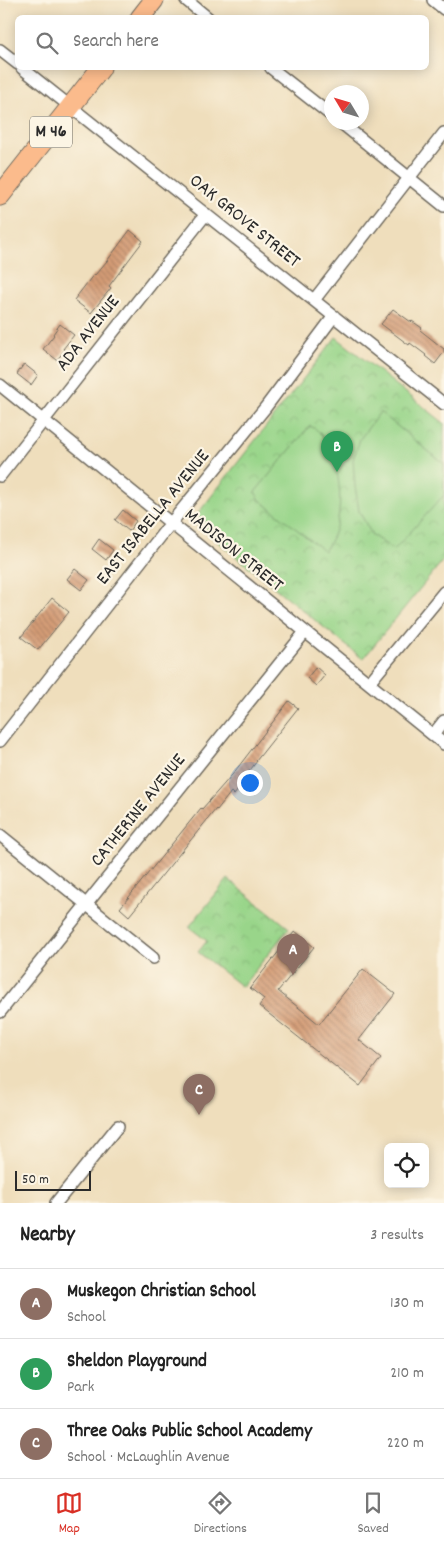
<!DOCTYPE html>
<html lang="en">
<head>
<meta charset="utf-8">
<style>
  body { margin:0; font-family:Dekko,sans-serif; background:#f6f6f6; color:#222 }
  .controls { position:absolute; right:15px; bottom:15px; display:grid; overflow:hidden; border-radius:8px; box-shadow:0 2px 12px #0003 }
  .controls button { width:45px; height:45px; display:grid; place-items:center; padding:0; border:0; border-bottom:1px solid #e0e0e0; background:#fff; color:#222; font:25px sans-serif }
  .compass { position:absolute; left:324px; top:85px; width:45px; height:45px; border-radius:50%; background:#fff; box-shadow:0 2px 12px #0003; rotate:308deg }
  .scale { position:absolute; left:15px; bottom:12px; width:76px; box-sizing:border-box; padding-left:5px; border:2px solid #2b2b2b; border-top:0; font-size:14px; line-height:18px; white-space:nowrap; color:#2b2b2b; -webkit-text-stroke:4px #fcf5e5; paint-order:stroke }
  .you { position:absolute; left:249px; top:782px; width:18px; height:18px; margin:-12px; border:4px solid #fff; border-radius:50%; background:#1a73e8; box-shadow:0 0 0 8px #1a73e833 }
  .badge { display:grid; place-items:center; width:32px; height:32px; border-radius:50%; background:#d93025; color:#fff; font-size:16px; font-weight:700 }
  .pin { position:absolute; translate:-50% -41px; filter:drop-shadow(0 1px 2px #0008) }
  .pin::after { content:''; position:absolute; top:26px; width:18px; height:15px; background:inherit; clip-path:polygon(0 0,100% 0,50% 100%) }
  .list { margin:0; padding:0; list-style:none }
  h2 { display:flex; justify-content:space-between; align-items:center; height:65px; margin:0; padding:0 20px; font-size:21px }
  h2 small { font-size:16px; font-weight:400; color:#767676 }
  .list li { display:grid; grid-template-columns:32px 1fr auto; gap:15px; align-items:center; box-sizing:border-box; height:70px; padding:0 20px; border-top:1px solid #e0e0e0 }
  .list b { display:block; font-size:19px; white-space:nowrap }
  .list p { margin:0; font-size:16px; white-space:nowrap; color:#767676 }
  .list em { font-size:16px; font-style:normal; color:#767676 }
  .icon { flex:none; width:28px; height:28px; fill:none; stroke:currentColor; stroke-width:2; stroke-linecap:round; stroke-linejoin:round }
  .map { position:relative; flex:none; width:444px; height:1203px; overflow:hidden }
  .search { position:absolute; background:#fff; box-shadow:0 2px 12px #0003; left:15px; right:15px; top:15px; height:55px; display:flex; align-items:center; gap:12px; box-sizing:border-box; padding:0 18px; border-radius:8px; color:#767676; font-size:19px }
  .sheet { height:275px; background:#fff }
  nav { display:flex; justify-content:space-around; align-items:center; box-sizing:border-box; height:70px; border-top:1px solid #e0e0e0; background:#fff; font-size:14px; color:#767676 }
  nav a { display:grid; justify-items:center; gap:2px }
  nav .on { color:#d93025 }
  .map>svg:first-child { display:block }
</style>
</head>
<body>
<div class="map">
<svg width="444" height="1203" viewBox="0 0 444 1203">
  <defs>
    <pattern id="park-crowns" width="20" height="18" patternUnits="userSpaceOnUse" patternTransform="scale(1.25)"><rect width="20" height="18" fill="#99d58a"/><path d="M2 6a3 3 0 1 1 6 0M12 15a3 3 0 1 1 6 0" fill="none" stroke="#84b777"/></pattern>
    <pattern id="building-back-hatch" width="6" height="6" patternUnits="userSpaceOnUse" patternTransform="scale(1.25)"><rect width="6" height="6" fill="#d49c76"/><path d="M-1 5l2 2M0 0l6 6M5-1l2 2" fill="none" stroke="#ac7f61"/></pattern>
  </defs>
  <rect width="100%" height="100%" fill="#fcf5e5"/>
  <filter id="ink" filterUnits="userSpaceOnUse"><feTurbulence type="fractalNoise" baseFrequency=".02" numOctaves="2"/><feDisplacementMap in="SourceGraphic" scale="10" xChannelSelector="R" yChannelSelector="G"/><feConvolveMatrix kernelMatrix="1 2 1 2 8 2 1 2 1" color-interpolation-filters="sRGB"/></filter>
  <filter id="wash" filterUnits="userSpaceOnUse"><feTurbulence type="fractalNoise" baseFrequency=".0096" numOctaves="4" result="noise"/><feDisplacementMap in="SourceGraphic" scale="20" xChannelSelector="R" yChannelSelector="G"/><feGaussianBlur stdDeviation="1.12" result="paint"/><feColorMatrix in="noise" values="0 0 0 0 0 0 0 0 0 0 0 0 0 0 0 0 0 1.4 0 .05"/><feComposite in="paint" operator="in"/></filter>
  <g filter="url(#wash)">
    <rect width="100%" height="100%" fill="#efdebc"/>
    <path fill="url(#park-crowns)" stroke="#62805a" d="M 336,337 L 444,423 L 444,559 L 363,659 L 192,521 Z
      M 228,879 L 289,928 L 242,987 L 198,952 L 207,941 L 189,927 Z"/>
    <path fill="#99d58a" stroke="#62805a" d="M 380,412 L 444,464 L 444,495 L 394,550 L 372,535 L 359,511 L 355,486 L 353,460 L 360,439 Z
      M 310,426 C 321,431 321,435 327,445 C 343,475 346,523 324,551 L 260,500 L 255,492 Z"/>
    <g id="blocks">
      <path fill="url(#building-back-hatch)" d="M 130,230 L 143,241 L 109,286 L 111,288 L 91,313 L 74,300 L 94,274 L 95,275 L 107,261 Z
        M 393,309 L 411,322 L 412,321 L 422,328 L 420,330 L 444,349 L 444,352 L 435,364 L 425,356 L 426,355 L 410,343 L 409,345 L 381,324 Z
        M 60,324 L 74,335 L 63,349 L 65,350 L 57,360 L 43,349 L 54,335 L 53,334 Z
        M 24,364 L 38,375 L 31,385 L 17,374 Z
        M 123,510 L 136,521 L 129,531 L 115,520 Z
        M 99,539 L 113,550 L 106,560 L 92,549 Z
        M 75,569 L 89,580 L 81,590 L 67,579 Z
        M 52,598 L 69,612 L 38,650 L 21,637 Z
        M 316,667 L 325,675 L 316,686 L 307,678 Z
        M 289,701 L 298,708 L 256,761 L 257,761 L 241,782 L 243,784 L 234,795 L 231,792 L 217,810 L 216,809 L 129,916 L 120,908 L 201,808 L 202,809 L 232,775 Z
        M 295,931 L 314,947 L 278,991 L 319,1024 L 363,969 L 395,994 L 359,1040 L 381,1058 L 360,1086 L 259,1006 L 264,999 L 250,988 Z"/>
    </g>
  </g>
  <g filter="url(#ink)">
    <use href="#blocks" fill-opacity="0" stroke="#706a5e" stroke-width="1"/>
    <g fill="none" stroke-linecap="round" stroke-linejoin="round">
      <g stroke="#706a5e" stroke-width="14">
        <path id="street" d="M 186,0 L 208,18
          M 433,0 L 444,9
          M 0,50 L 18,64
          M 22,68 L 444,404
          M 271,68 L 332,116
          M 340,122 L 444,206
          M 314,300 L 444,133
          M 0,385 L 444,744
          M 0,476 L 206,214
          M 369,683 L 444,592
          M 433,735 L 444,721
          M 0,741 L 171,523 L 265,408 L 334,316
          M 0,835 L 153,958
          M 0,1012 L 305,632
          M 56,1203 L 118,1126"/>
      </g>
      <g stroke="#706a5e" stroke-width="21">
        <path id="primary" d="M 140,18 L 154,0
          M 0,196 L 101,68"/>
      </g>
      <use href="#street" stroke="#fff" stroke-width="11"/>
      <use href="#primary" stroke="#fbbb8c" stroke-width="19"/>
    </g>
  </g>
  <g text-anchor="middle" dominant-baseline="central" stroke-width="4.5" stroke-linejoin="round" paint-order="stroke">
    <rect fill="#fcf5e5" stroke="#6a6863" stroke-width="1" x="30" y="116.5" width="42" height="31" rx="4"/>
    <g font-size="18" font-weight="bold" fill="#2b2b2b">
      <text x="51" y="132">M 46</text>
    </g>
    <g font-size="19" fill="#2b2b2b" stroke="#fcf5e5">
      <text transform="translate(244 222) rotate(39)">OAK GROVE STREET</text>
      <text transform="translate(89 334) rotate(-52)">ADA AVENUE</text>
      <text transform="translate(154 518) rotate(-51)">EAST ISABELLA AVENUE</text>
      <text transform="translate(233 551) rotate(39)">MADISON STREET</text>
      <text transform="translate(139 811) rotate(-51)">CATHERINE AVENUE</text>
    </g>
  </g>
</svg>
<div class="controls">
<button><svg class="icon" aria-label="locate" viewBox="0 0 24 24"><circle cx="12" cy="12" r="6"/><path d="M12 2v4M12 18v4M2 12h4M18 12h4"/></svg></button>
</div>
<svg class="compass" viewBox="-18 -18 36 36"><path d="M0-13l5 13h-10z" fill="#e53935"/><path d="M0 13l5-13h-10z" fill="#767676"/></svg>
<div class="scale">50 m</div>
<div class="you"></div>
<div class="pin badge" style="left:293px;top:975px;background:#8d6e63">A</div>
<div class="pin badge" style="left:337px;top:472px;background:#2e9e5b">B</div>
<div class="pin badge" style="left:199px;top:1115px;background:#8d6e63">C</div>
<div class="search"><svg class="icon" aria-label="search" viewBox="0 0 24 24"><circle cx="10" cy="10" r="6"/><path d="M15 15l6 6"/></svg>Search here</div>
</div>
<section class="sheet">
<h2>Nearby<small>3 results</small></h2>
<ul class="list">
<li><span class="badge" style="background:#8d6e63">A</span><div><b>Muskegon Christian School</b><p>School</p></div><em>130 m</em></li>
<li><span class="badge" style="background:#2e9e5b">B</span><div><b>Sheldon Playground</b><p>Park</p></div><em>210 m</em></li>
<li><span class="badge" style="background:#8d6e63">C</span><div><b>Three Oaks Public School Academy</b><p>School · McLaughlin Avenue</p></div><em>220 m</em></li>
</ul>
</section>
<nav>
<a class="on"><svg class="icon" aria-label="map" viewBox="0 0 24 24"><path d="M3 6l6-2 6 2 6-2v14l-6 2-6-2-6 2zM9 4v14M15 6v14"/></svg>Map</a>
<a><svg class="icon" aria-label="directions" viewBox="0 0 24 24"><path d="M12 3l9 9-9 9-9-9zM9 14v-3h6M13 9l2 2-2 2"/></svg>Directions</a>
<a><svg class="icon" aria-label="saved" viewBox="0 0 24 24"><path d="M7 4h10v16l-5-4-5 4z"/></svg>Saved</a>
</nav>
</body>
</html>
